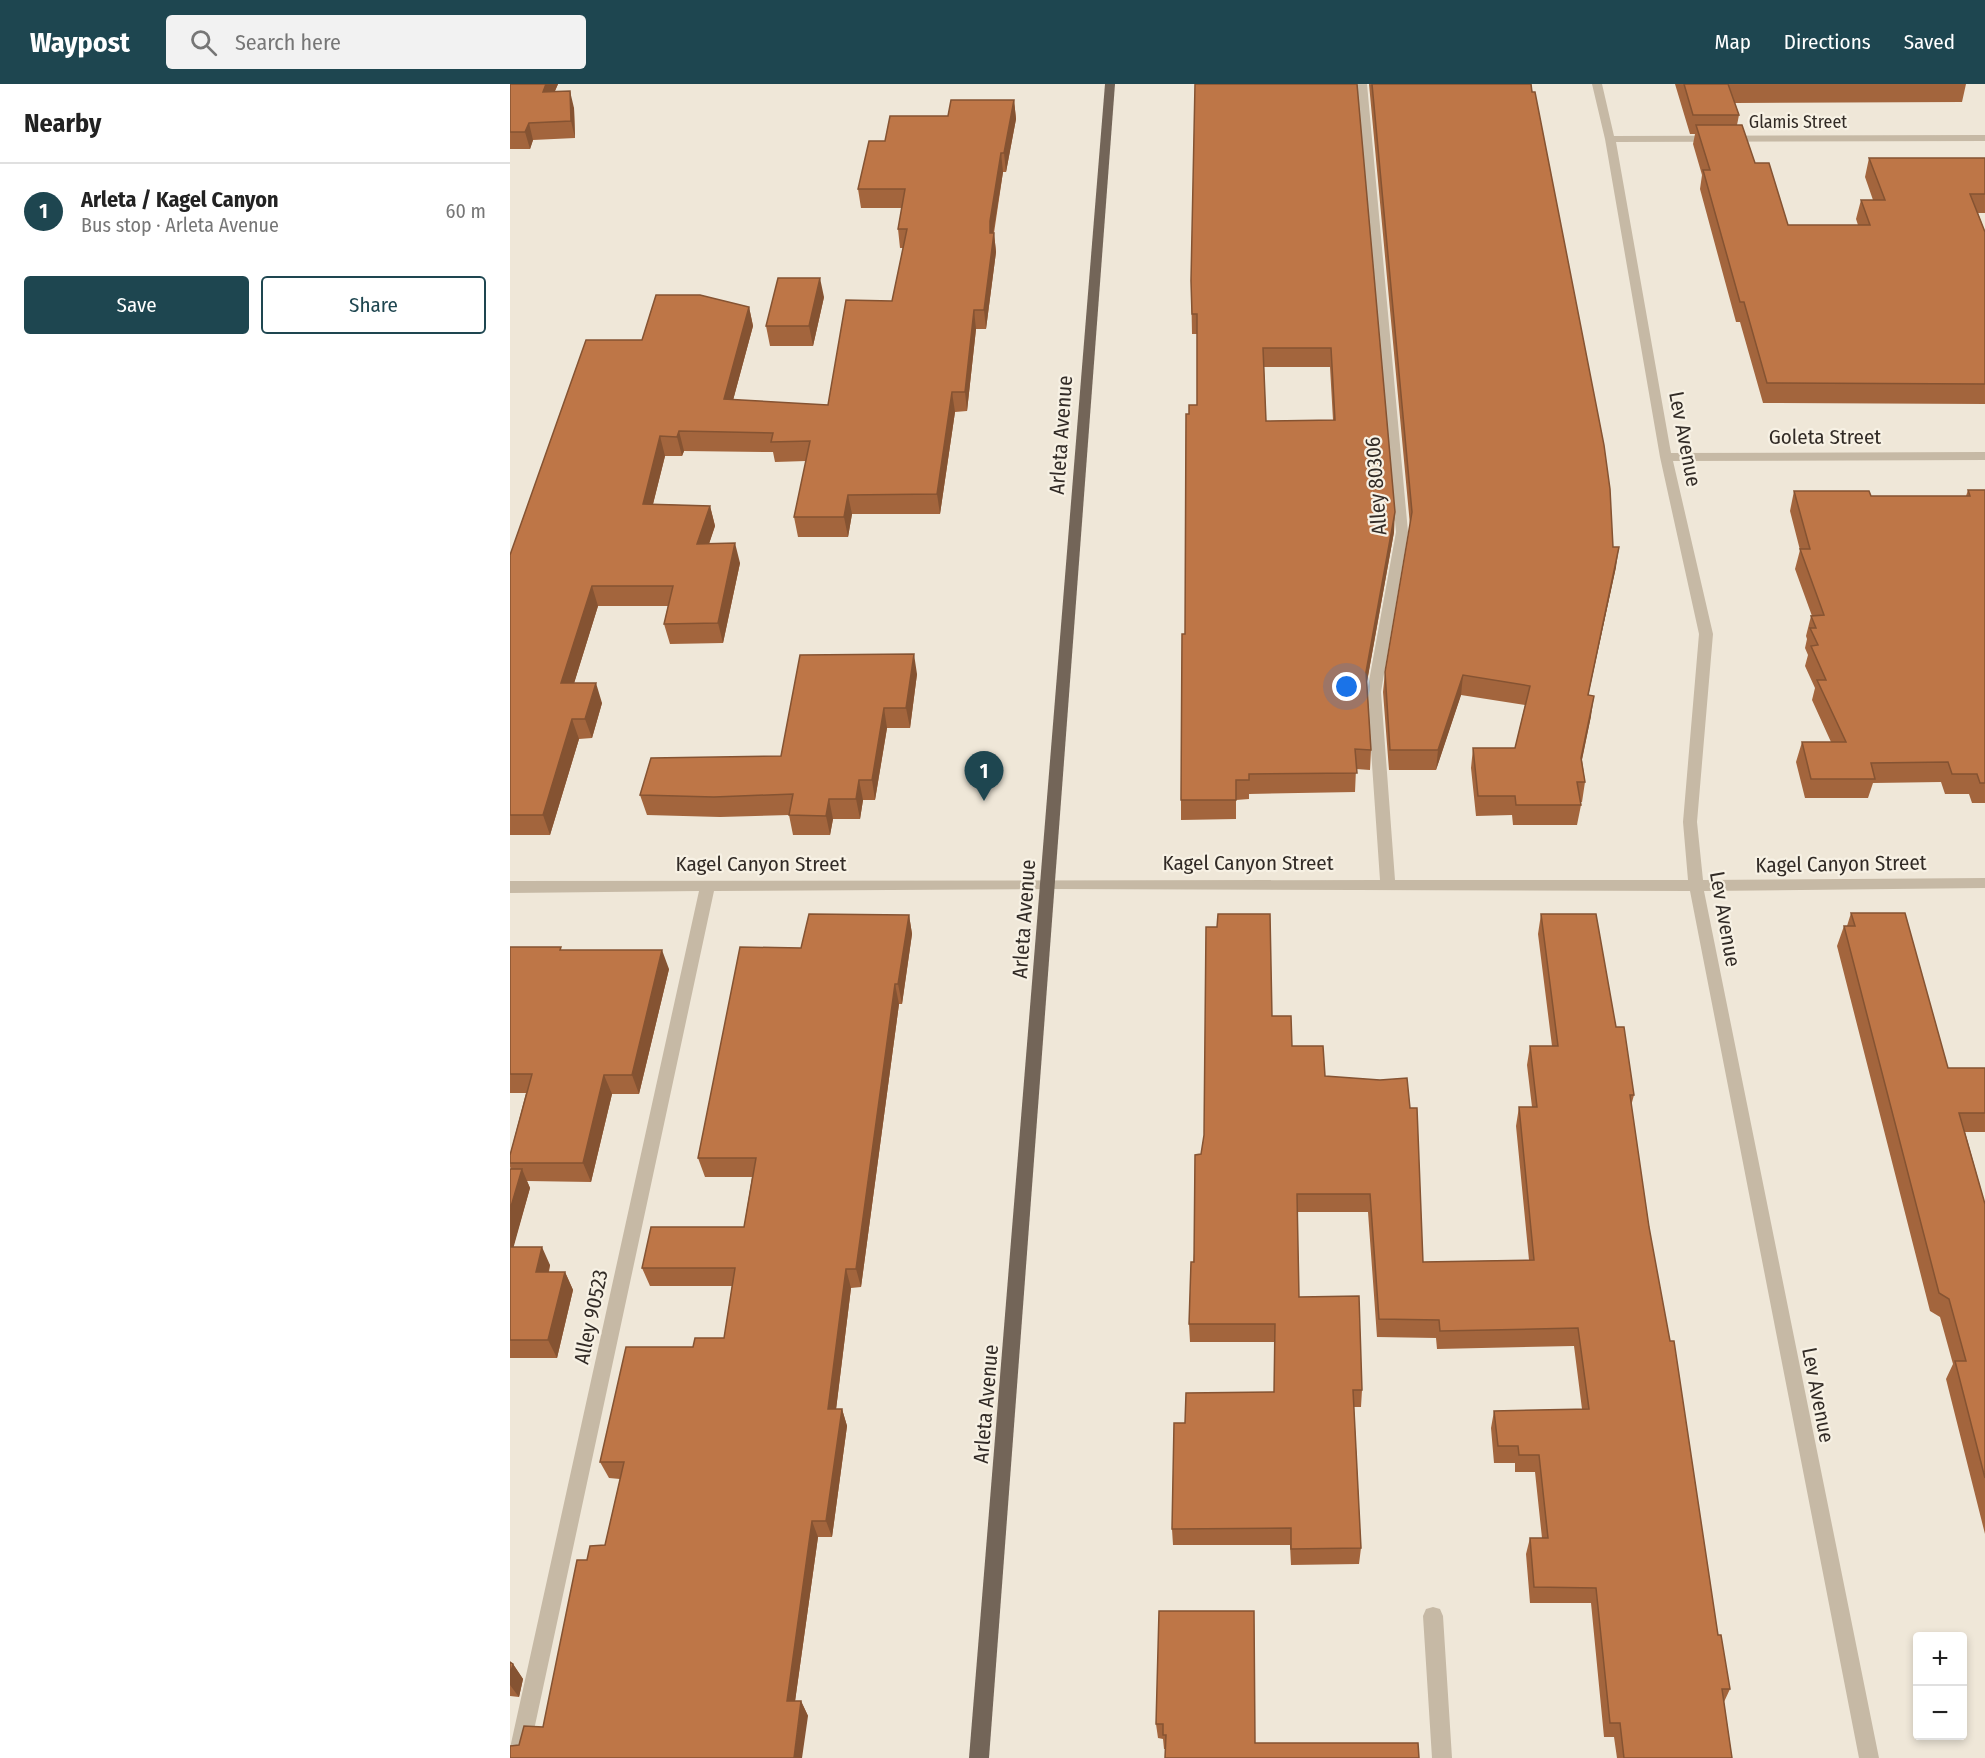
<!DOCTYPE html>
<html lang="en">
<head>
<meta charset="utf-8">
<style>
  body { margin:0; font-family:"Fira Sans Condensed",sans-serif; background:#f2f2f2; color:#222 }
  .controls { position:absolute; right:18px; bottom:18px; display:grid; overflow:hidden; border-radius:6px; box-shadow:0 3px 9px #0003 }
  .controls button { width:54px; height:54px; display:grid; place-items:center; padding:0; border:0; border-bottom:2px solid #e0e0e0; background:#fff; color:#222; font:30px sans-serif }
  .you { position:absolute; left:837px; top:603px; width:21px; height:21px; margin:-15px; border:4px solid #fff; border-radius:50%; background:#1a73e8; box-shadow:0 0 0 9px #1a73e833 }
  .badge { display:grid; place-items:center; width:39px; height:39px; border-radius:50%; background:#1e4650; color:#fff; font-size:20px; font-weight:700 }
  .pin { position:absolute; translate:-50% -50px; filter:drop-shadow(0 2px 3px #0008) }
  .pin::after { content:''; position:absolute; top:32px; width:21px; height:18px; background:inherit; clip-path:polygon(0 0,100% 0,50% 100%) }
  .list { margin:0; padding:0; list-style:none }
  h2 { display:flex; justify-content:space-between; align-items:center; height:78px; margin:0; padding:0 24px; font-size:26px }
  h2 small { font-size:20px; font-weight:400; color:#767676 }
  .list li { display:grid; grid-template-columns:39px 1fr auto; gap:18px; align-items:center; box-sizing:border-box; height:96px; padding:0 24px; border-top:2px solid #e0e0e0 }
  .list b { display:block; font-size:22px; white-space:nowrap }
  .list p { margin:0; font-size:20px; white-space:nowrap; color:#767676 }
  .list em { font-size:20px; font-style:normal; color:#767676 }
  .actions { display:flex; gap:12px; padding:18px 24px }
  .actions a { flex:1; padding:14px 0; border:2px solid #1e4650; border-radius:6px; text-align:center; font-size:21px; color:#1e4650 }
  .actions .main { background:#1e4650; color:#fff }
  .icon { flex:none; width:33px; height:33px; fill:none; stroke:currentColor; stroke-width:2; stroke-linecap:round; stroke-linejoin:round }
  .map { position:relative; flex:none; width:1475px; height:1674px; overflow:hidden }
  header { display:flex; align-items:center; gap:36px; box-sizing:border-box; height:84px; padding:0 30px; background:#1e4650; color:#fff }
  header strong { font-size:28px }
  nav { display:flex; gap:33px; margin-inline-start:auto; font-size:21px }
  .search { width:420px; height:54px; background:#f2f2f2; display:flex; align-items:center; gap:15px; box-sizing:border-box; padding:0 21px; border-radius:6px; color:#767676; font-size:22px }
  main { display:flex }
  aside { flex:1; background:#fff }
  .map>svg:first-child { display:block }
</style>
</head>
<body>
<header>
<strong>Waypost</strong>
<div class="search"><svg class="icon" aria-label="search" viewBox="0 0 24 24"><circle cx="10" cy="10" r="6"/><path d="M15 15l6 6"/></svg>Search here</div>
<nav><a>Map</a><a>Directions</a><a>Saved</a></nav>
</header>
<main>
<aside>
<h2>Nearby<small></small></h2>
<ul class="list">
<li><span class="badge">1</span><div><b>Arleta / Kagel Canyon</b><p>Bus stop · Arleta Avenue</p></div><em>60 m</em></li>
</ul>
<div class="actions"><a class="main">Save</a><a>Share</a></div>
</aside>
<div class="map">
<svg width="1475" height="1674" viewBox="0 0 1475 1674">
  <rect width="100%" height="100%" fill="#efe7d8"/>
  <g fill="none" stroke-linecap="round" stroke-linejoin="round">
    <path fill="#c6b9a5" fill-rule="evenodd" d="M 847,0 L 857,0 L 898,448 L 871,608 L 885,796 L 1178,796 L 1173,738 L 1189,550 L 1150,373 L 1095,55 L 1082,0 L 1092,0 L 1104,52 L 1475,51 L 1475,57 L 1106,58 L 1161,369 L 1475,368 L 1475,376 L 1163,377 L 1203,550 L 1187,738 L 1193,796 L 1475,794 L 1475,804 L 1194,807 L 1369,1674 L 1349,1674 L 1180,807 L 538,805 L 204,807 L 18,1674 L 0,1674 L 0,1664 L 189,807 L 0,809 L 0,797 L 870,796 L 857,608 L 886,448 Z
      M 923,1523 L 930,1525 L 933,1532 L 942,1674 L 922,1674 L 913,1532 L 916,1525 Z"/>
    <path fill="#736558" fill-rule="evenodd" d="M 595,0 L 605,0 L 479,1674 L 459,1674 Z"/>
  </g>
  <path fill="#a3653d" fill-rule="evenodd" d="M 0,0 L 48,0 L 45,7 L 64,24 L 65,54 L 23,56 L 20,65 L 0,65 Z
    M 847,0 L 884,448 L 857,598 L 861,666 L 860,686 L 846,685 L 845,708 L 739,710 L 739,715 L 726,716 L 726,735 L 671,736 L 671,716 L 675,550 L 679,330 L 687,321 L 687,250 L 682,250 L 681,197 ZM 754,283 L 820,283 L 823,336 L 756,337 Z
    M 859,0 L 1021,0 L 1103,463 L 1106,483 L 1078,611 L 1081,632 L 1072,676 L 1075,698 L 1072,718 L 1070,718 L 1071,721 L 1067,741 L 1003,741 L 1002,731 L 966,732 L 961,684 L 963,664 L 1005,664 L 1015,621 L 951,611 L 926,686 L 879,686 L 873,608 L 875,588 L 900,441 Z
    M 1165,0 L 1456,0 L 1452,18 L 1225,19 L 1229,31 L 1227,41 L 1245,79 L 1278,141 L 1348,141 L 1346,135 L 1351,116 L 1363,116 L 1355,93 L 1359,74 L 1475,74 L 1475,129 L 1468,129 L 1475,148 L 1475,320 L 1253,319 L 1230,238 L 1226,238 L 1190,105 L 1192,91 L 1183,60 L 1185,50 L 1180,50 Z
    M 504,16 L 506,35 L 496,88 L 493,88 L 484,149 L 486,168 L 476,245 L 466,245 L 457,327 L 445,328 L 430,430 L 342,430 L 338,453 L 288,453 L 284,433 L 296,377 L 265,378 L 263,368 L 174,367 L 172,372 L 155,372 L 143,420 L 200,422 L 205,442 L 199,460 L 230,479 L 213,559 L 160,560 L 154,540 L 158,522 L 88,522 L 64,599 L 92,619 L 82,654 L 69,655 L 40,751 L 0,751 L 0,471 L 132,256 L 239,223 L 243,242 L 223,316 L 318,321 L 382,217 L 393,164 L 390,164 L 388,145 L 392,124 L 351,124 L 348,105 L 375,57 L 438,32 Z
    M 314,213 L 303,262 L 260,262 L 256,242 Z
    M 1458,406 L 1475,406 L 1475,719 L 1462,719 L 1459,710 L 1435,710 L 1431,698 L 1363,699 L 1358,714 L 1295,714 L 1286,678 L 1292,658 L 1321,658 L 1302,616 L 1305,604 L 1295,582 L 1298,571 L 1295,564 L 1297,555 L 1296,552 L 1301,532 L 1302,532 L 1285,485 L 1290,466 L 1280,427 L 1284,407 L 1361,412 L 1456,412 Z
    M 407,590 L 400,644 L 377,644 L 365,716 L 353,716 L 350,735 L 323,735 L 320,751 L 283,751 L 279,731 L 210,733 L 137,731 L 130,711 L 271,672 Z
    M 1341,829 L 1438,984 L 1475,984 L 1475,1048 L 1455,1048 L 1475,1120 L 1475,1450 L 1436,1295 L 1443,1280 L 1430,1233 L 1420,1227 L 1327,862 L 1334,842 L 1337,842 Z
    M 1031,830 L 1106,943 L 1124,1011 L 1121,1022 L 1139,1143 L 1208,1551 L 1220,1605 L 1214,1618 L 1222,1674 L 1107,1674 L 1104,1653 L 1094,1653 L 1081,1519 L 1020,1519 L 1016,1470 L 1020,1454 L 1032,1454 L 1025,1388 L 1005,1388 L 1005,1379 L 984,1379 L 981,1344 L 984,1327 L 1072,1325 L 1064,1262 L 927,1265 L 926,1254 L 867,1253 L 858,1128 L 787,1128 L 789,1213 L 852,1306 L 851,1323 L 844,1323 L 851,1464 L 849,1480 L 781,1481 L 780,1461 L 663,1461 L 662,1445 L 675,1339 L 764,1308 L 764,1258 L 680,1258 L 679,1240 L 691,1070 L 762,932 L 782,962 L 815,992 L 913,1178 L 1019,1176 L 1006,1042 L 1009,1023 L 1022,1023 L 1017,981 L 1020,962 L 1042,962 L 1028,850 Z
    M 399,831 L 402,850 L 392,920 L 389,920 L 351,1203 L 341,1204 L 326,1325 L 332,1325 L 337,1342 L 322,1453 L 308,1453 L 285,1617 L 291,1617 L 298,1632 L 9,1661 L 33,1643 L 77,1476 L 95,1461 L 110,1395 L 99,1394 L 90,1378 L 183,1263 L 214,1254 L 222,1202 L 140,1202 L 132,1184 L 234,1143 L 242,1093 L 195,1093 L 188,1074 L 291,864 Z
    M 0,863 L 52,866 L 159,885 L 129,1010 L 102,1010 L 81,1098 L 17,1097 L 20,1104 L 3,1163 L 40,1181 L 39,1188 L 55,1188 L 63,1206 L 47,1274 L 0,1274 L 0,1085 L 1,1085 L 0,1083 L 0,1071 L 16,1009 L 0,1009 Z
    M 744,1527 L 655,1665 L 654,1665 L 653,1655 L 648,1654 L 646,1640 Z
    M 0,1578 L 3,1580 L 13,1595 L 9,1613 L 0,1612 Z"/>
  <path fill="#855332" d="M 36,0 L 48,0 L 37,25 L 33,8 Z
    M 60,7 L 64,24 L 65,54 L 61,37 Z
    M 504,16 L 506,35 L 496,88 L 494,69 Z
    M 19,39 L 23,56 L 20,65 L 15,48 Z
    M 491,69 L 493,88 L 482,156 L 484,149 L 486,168 L 476,245 L 474,226 L 480,137 Z
    M 310,194 L 314,213 L 303,262 L 299,242 Z
    M 239,223 L 243,242 L 218,335 L 214,315 Z
    M 464,226 L 466,245 L 457,327 L 455,308 Z
    M 442,308 L 445,328 L 430,430 L 427,410 Z
    M 169,347 L 174,367 L 172,372 L 167,353 Z
    M 150,352 L 155,372 L 138,440 L 133,420 Z
    M 338,411 L 342,430 L 338,453 L 334,433 Z
    M 200,422 L 205,442 L 192,480 L 187,460 Z
    M 885,428 L 884,448 L 855,608 L 856,588 Z
    M 225,459 L 230,479 L 213,559 L 208,539 Z
    M 1109,463 L 1106,483 L 1074,631 L 1078,611 Z
    M 82,502 L 88,522 L 58,619 L 51,599 Z
    M 404,570 L 407,590 L 400,644 L 396,624 Z
    M 953,591 L 951,611 L 926,686 L 928,666 Z
    M 86,599 L 92,619 L 82,654 L 75,635 Z
    M 1084,612 L 1081,632 L 1068,694 L 1071,674 Z
    M 374,624 L 377,644 L 365,716 L 362,696 Z
    M 62,635 L 69,655 L 40,751 L 33,731 Z
    M 349,696 L 353,716 L 350,735 L 346,715 Z
    M 319,715 L 323,735 L 320,751 L 316,732 Z
    M 399,831 L 402,850 L 392,920 L 388,900 Z
    M 152,866 L 159,885 L 129,1010 L 122,991 Z
    M 385,900 L 389,920 L 351,1203 L 346,1185 Z
    M 94,991 L 102,1010 L 81,1098 L 73,1079 Z
    M 12,1085 L 20,1104 L 0,1176 L 0,1126 Z
    M 32,1163 L 40,1181 L 34,1206 L 26,1188 Z
    M 336,1185 L 341,1204 L 324,1342 L 318,1325 Z
    M 55,1188 L 63,1206 L 47,1274 L 38,1256 Z
    M 332,1325 L 337,1342 L 322,1453 L 316,1437 Z
    M 302,1437 L 308,1453 L 283,1632 L 277,1617 Z
    M 3,1580 L 13,1595 L 9,1613 L 0,1601 L 0,1591 Z
    M 291,1617 L 298,1632 L 292,1674 L 284,1674 Z"/>
  <path fill="#be7647" stroke="#855332" stroke-width="1.5" fill-rule="evenodd" d="M 0,0 L 36,0 L 33,8 L 60,7 L 61,37 L 19,39 L 15,48 L 0,48 Z
    M 685,0 L 847,0 L 885,428 L 856,588 L 861,666 L 845,665 L 847,689 L 739,690 L 739,696 L 726,696 L 726,716 L 671,716 L 672,550 L 675,550 L 676,330 L 679,330 L 679,321 L 687,321 L 687,230 L 682,230 L 681,197 ZM 753,264 L 821,264 L 825,336 L 756,337 Z
    M 862,0 L 1021,0 L 1022,8 L 1025,8 L 1094,361 L 1100,405 L 1103,463 L 1109,463 L 1078,611 L 1084,612 L 1071,674 L 1075,698 L 1067,698 L 1071,721 L 1006,721 L 1005,712 L 968,712 L 963,664 L 1005,664 L 1020,602 L 953,591 L 928,666 L 880,666 L 875,588 L 902,428 Z
    M 1174,0 L 1218,0 L 1229,31 L 1183,31 Z
    M 441,16 L 504,16 L 494,69 L 491,69 L 480,137 L 480,149 L 484,149 L 474,226 L 464,226 L 455,308 L 442,308 L 427,410 L 338,411 L 334,433 L 284,433 L 300,357 L 261,358 L 263,349 L 169,347 L 167,353 L 150,352 L 133,420 L 200,422 L 187,460 L 225,459 L 208,539 L 154,540 L 163,502 L 82,502 L 51,599 L 86,599 L 75,635 L 62,635 L 33,731 L 0,731 L 0,471 L 76,256 L 132,256 L 146,211 L 190,211 L 239,223 L 214,315 L 318,321 L 336,216 L 382,217 L 397,145 L 388,145 L 395,105 L 348,105 L 359,57 L 375,57 L 380,32 L 438,32 Z
    M 1186,41 L 1232,41 L 1245,79 L 1259,79 L 1278,141 L 1360,141 L 1351,116 L 1375,116 L 1359,74 L 1475,74 L 1475,110 L 1460,110 L 1475,148 L 1475,300 L 1257,299 L 1234,218 L 1230,218 L 1193,86 L 1200,86 Z
    M 268,194 L 310,194 L 299,242 L 256,242 Z
    M 1458,406 L 1475,406 L 1475,699 L 1470,699 L 1467,690 L 1442,690 L 1438,678 L 1361,679 L 1365,695 L 1301,695 L 1292,658 L 1336,658 L 1307,596 L 1316,596 L 1301,562 L 1308,561 L 1300,544 L 1306,544 L 1301,532 L 1314,531 L 1290,465 L 1300,465 L 1284,407 L 1359,407 L 1361,412 L 1460,412 Z
    M 404,570 L 396,624 L 374,624 L 362,696 L 349,696 L 346,715 L 319,715 L 316,732 L 279,731 L 283,710 L 204,713 L 130,711 L 141,674 L 271,672 L 290,571 Z
    M 1341,829 L 1395,829 L 1438,984 L 1475,984 L 1475,1029 L 1449,1029 L 1475,1120 L 1475,1394 L 1445,1277 L 1456,1277 L 1439,1215 L 1429,1209 L 1334,842 L 1345,842 Z
    M 299,830 L 399,831 L 388,900 L 385,900 L 346,1185 L 336,1185 L 318,1325 L 332,1325 L 316,1437 L 302,1437 L 277,1617 L 291,1617 L 284,1674 L 0,1674 L 0,1662 L 9,1661 L 14,1642 L 33,1643 L 67,1476 L 77,1476 L 80,1462 L 95,1461 L 114,1378 L 90,1378 L 116,1263 L 183,1263 L 185,1254 L 214,1254 L 225,1184 L 132,1184 L 141,1143 L 234,1143 L 246,1074 L 188,1074 L 230,863 L 291,864 Z
    M 708,830 L 760,830 L 762,932 L 781,932 L 782,962 L 813,962 L 815,992 L 870,996 L 897,994 L 900,1024 L 907,1024 L 913,1178 L 1024,1176 L 1009,1023 L 1027,1023 L 1020,962 L 1048,962 L 1031,830 L 1086,830 L 1106,943 L 1114,943 L 1124,1011 L 1120,1011 L 1139,1143 L 1160,1257 L 1164,1257 L 1208,1551 L 1211,1551 L 1220,1605 L 1212,1605 L 1222,1674 L 1114,1674 L 1110,1639 L 1100,1639 L 1086,1504 L 1024,1503 L 1020,1454 L 1038,1454 L 1029,1371 L 1009,1371 L 1008,1362 L 988,1362 L 984,1327 L 1079,1325 L 1068,1244 L 930,1247 L 929,1236 L 869,1235 L 860,1110 L 787,1110 L 789,1213 L 849,1212 L 852,1306 L 843,1306 L 851,1464 L 781,1465 L 781,1444 L 662,1445 L 664,1339 L 675,1339 L 676,1309 L 764,1308 L 765,1240 L 679,1240 L 681,1178 L 684,1178 L 685,1071 L 691,1070 L 694,1051 L 696,843 L 707,843 Z
    M 0,863 L 51,863 L 50,866 L 152,866 L 122,991 L 94,991 L 73,1079 L 0,1079 L 0,1071 L 22,990 L 0,990 Z
    M 0,1085 L 12,1085 L 0,1126 Z
    M 0,1163 L 32,1163 L 26,1188 L 55,1188 L 38,1256 L 0,1256 Z
    M 649,1527 L 744,1527 L 745,1659 L 908,1659 L 909,1674 L 655,1674 L 656,1651 L 653,1651 L 653,1640 L 646,1640 Z
    M 0,1578 L 3,1580 L 0,1591 Z"/>
  <g text-anchor="middle" dominant-baseline="central" stroke-width="4.5" stroke-linejoin="round" paint-order="stroke">
    <g font-size="18" fill="#322b26" stroke="#f7f1e4">
      <text x="1288" y="38">Glamis Street</text>
    </g>
    <g font-size="21" fill="#322b26" stroke="#f7f1e4">
      <text transform="translate(551 351) rotate(-86)">Arleta Avenue</text>
      <text x="1315" y="353">Goleta Street</text>
      <text transform="translate(1175 355) rotate(79)">Lev Avenue</text>
      <text transform="translate(866 402) rotate(-94)">Alley 80306</text>
      <text x="738" y="779">Kagel Canyon Street</text>
      <text x="251" y="780">Kagel Canyon Street</text>
      <text transform="translate(1331 780) rotate(-1)">Kagel Canyon Street</text>
      <text transform="translate(514 835) rotate(-86)">Arleta Avenue</text>
      <text transform="translate(1215 835) rotate(80)">Lev Avenue</text>
      <text transform="translate(81 1233) rotate(-78)">Alley 90523</text>
      <text transform="translate(1308 1311) rotate(79)">Lev Avenue</text>
      <text transform="translate(476 1320) rotate(-85)">Arleta Avenue</text>
    </g>
  </g>
</svg>
<div class="controls">
<button>+</button>
<button>−</button>
</div>
<div class="you"></div>
<div class="pin badge" style="left:474px;top:717px">1</div>
</div>
</main>
</body>
</html>
